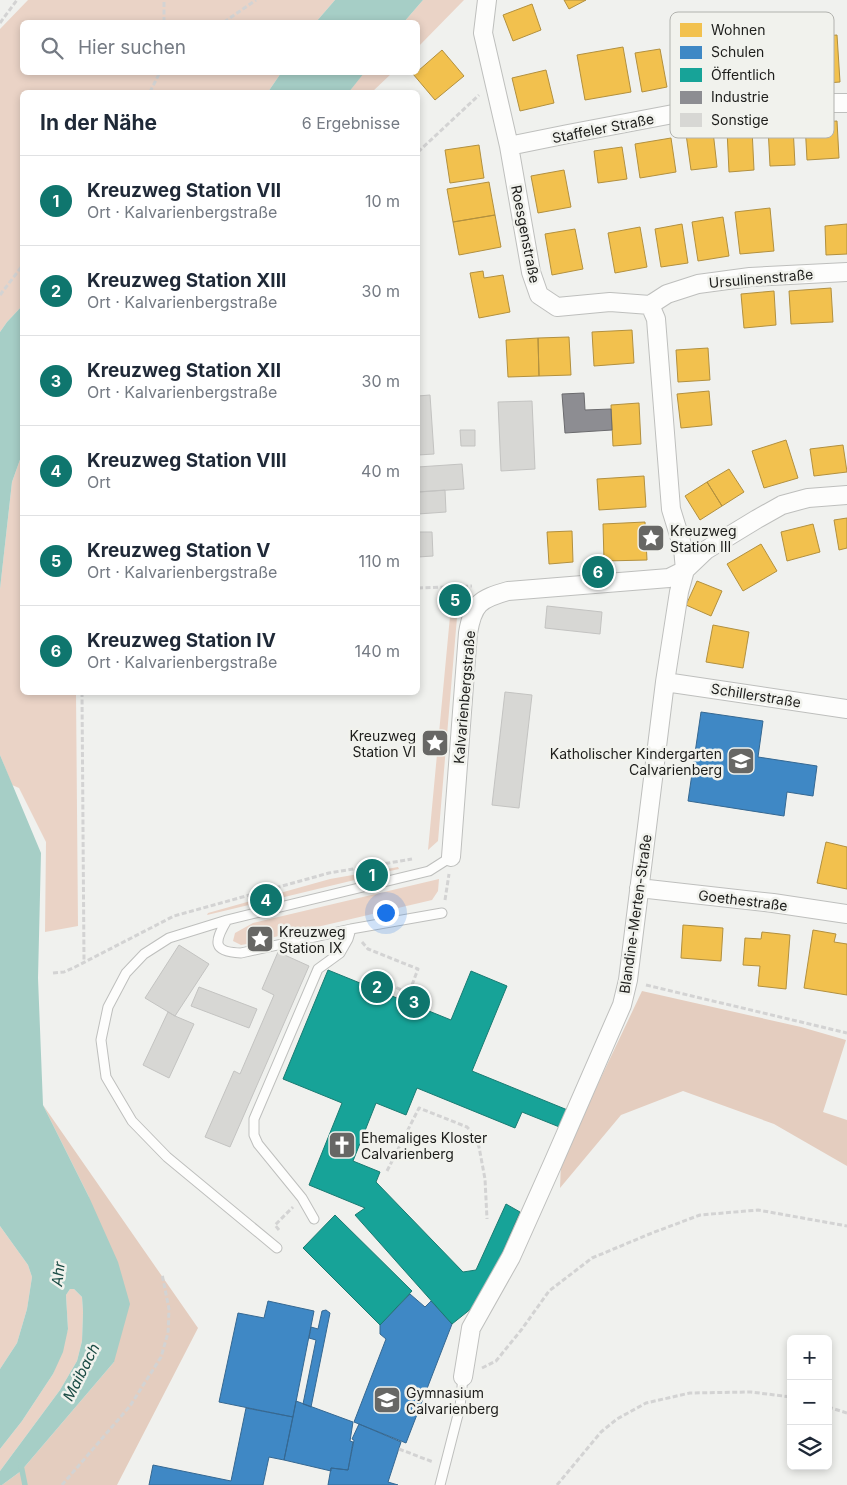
<!DOCTYPE html>
<html lang="de">
<head>
<meta charset="utf-8">
<style>
  body { margin:0; font-family:Inter,sans-serif; background:#f6f6f7; color:#1f2937 }
  .controls { position:absolute; right:15px; bottom:15px; display:grid; overflow:hidden; border-radius:8px; box-shadow:0 2px 8px #0003 }
  .controls button { width:45px; height:45px; display:grid; place-items:center; padding:0; border:0; border-bottom:1px solid #e0e1e3; background:#fff; color:#1f2937; font:25px sans-serif }
  .you { position:absolute; left:385px; top:912px; width:18px; height:18px; margin:-12px; border:4px solid #fff; border-radius:50%; background:#1a73e8; box-shadow:0 0 0 8px #1a73e833 }
  .badge { display:grid; place-items:center; width:32px; height:32px; border-radius:50%; background:#0f766e; color:#fff; font-size:16px; font-weight:700 }
  .pin { position:absolute; translate:-50% -50%; border:2px solid #fff; box-shadow:0 1px 5px #0006 }
  .list { margin:0; padding:0; list-style:none }
  h2 { display:flex; justify-content:space-between; align-items:center; height:65px; margin:0; padding:0 20px; font-size:21px }
  h2 small { font-size:16px; font-weight:400; color:#747a83 }
  .list li { display:grid; grid-template-columns:32px 1fr auto; gap:15px; align-items:center; box-sizing:border-box; height:90px; padding:0 20px; border-top:1px solid #e0e1e3 }
  .list b { display:block; font-size:19px; white-space:nowrap }
  .list p { margin:0; font-size:16px; white-space:nowrap; color:#747a83 }
  .list em { font-size:16px; font-style:normal; color:#747a83 }
  .icon { flex:none; width:28px; height:28px; fill:none; stroke:currentColor; stroke-width:2; stroke-linecap:round; stroke-linejoin:round }
  .map { position:relative; flex:none; width:847px; height:1485px; overflow:hidden }
  .search { position:absolute; background:#fff; box-shadow:0 2px 8px #0003; left:20px; top:20px; width:400px; height:55px; display:flex; align-items:center; gap:12px; box-sizing:border-box; padding:0 18px; border-radius:8px; color:#747a83; font-size:19px }
  .panel { position:absolute; background:#fff; box-shadow:0 2px 8px #0003; left:20px; top:90px; width:400px; height:605px; border-radius:8px }
  .map>svg:first-child { display:block }
</style>
</head>
<body>
<div class="map">
<svg width="847" height="1485" viewBox="0 0 847 1485">
  <rect width="100%" height="100%" fill="#f0f1ee"/>
  <path fill="#ead3c6" d="M 28,0 L 335,0 L 316,22 L 22,22 L 22,72 L 281,73 L 268,92 L 22,92 L 22,306 L 7,322 L 0,332 L 0,29 Z
    M 423,0 L 464,0 L 418,47 L 418,22 L 404,22 Z
    M 364,72 L 392,72 L 392,73 L 372,92 L 349,92 Z
    M 22,454 L 22,692 L 76,693 L 78,926 L 45,932 L 46,842 L 19,788 L 12,785 L 0,755 L 0,589 L 12,482 Z
    M 459,594 L 438,841 L 428,850 L 452,595 Z
    M 398,867 L 399,869 L 376,874 L 373,873 L 367,877 L 272,900 C 267,898 264,898 261,902 L 207,915 L 208,913 L 330,879 Z
    M 439,879 L 438,891 L 432,900 L 266,939 C 259,936 258,940 253,942 C 249,944 245,944 241,945 L 233,941 L 235,933 L 253,923 Z
    M 0,1226 L 28,1265 L 32,1277 L 27,1309 L 17,1343 L 0,1369 Z
    M 70,1289 L 74,1289 L 82,1297 L 83,1312 L 82,1341 L 77,1361 L 60,1390 L 0,1471 L 0,1449 L 22,1421 L 53,1374 L 68,1329 L 66,1295 Z"/>
  <path fill="#e4cdbf" d="M 642,991 L 801,1027 L 846,1040 L 823,1112 L 847,1120 L 847,1166 L 774,1124 L 683,1091 L 621,1115 L 560,1188 L 561,1162 Z
    M 43,1105 L 198,1328 L 117,1485 L 2,1485 L 21,1471 L 114,1362 L 89,1197 Z"/>
  <path fill="#a6cec6" d="M 335,0 L 423,0 L 404,22 L 316,22 Z
    M 281,73 L 281,72 L 364,73 L 349,92 L 268,92 Z
    M 22,306 L 22,454 L 12,482 L 0,589 L 0,332 L 7,322 Z
    M 0,755 L 41,853 L 38,978 L 43,1105 L 89,1197 L 118,1262 L 130,1304 L 114,1362 L 21,1471 L 2,1485 L 0,1485 L 0,1471 L 60,1390 L 77,1361 L 82,1341 L 83,1312 L 82,1297 L 74,1289 L 70,1289 L 66,1295 L 68,1329 L 63,1352 L 53,1374 L 22,1421 L 0,1449 L 0,1369 L 17,1343 L 27,1309 L 32,1277 L 28,1265 L 0,1226 Z"/>
  <path fill="#f2c14e" stroke="#b2903f" d="M 564,0 L 586,0 L 569,9 Z
    M 532,4 L 541,30 L 513,41 L 503,15 Z
    M 837,35 L 840,82 L 773,87 L 770,40 Z
    M 623,47 L 631,92 L 585,100 L 577,55 Z
    M 660,49 L 667,87 L 642,92 L 635,53 Z
    M 442,50 L 464,76 L 435,100 L 413,74 L 418,72 L 418,71 Z
    M 546,70 L 554,103 L 520,111 L 512,78 Z
    M 837,121 L 839,158 L 807,160 L 805,123 Z
    M 793,126 L 795,165 L 770,166 L 768,127 Z
    M 752,129 L 754,170 L 729,172 L 727,130 Z
    M 713,131 L 717,167 L 691,170 L 686,134 Z
    M 671,138 L 676,172 L 640,178 L 635,144 Z
    M 479,145 L 484,178 L 450,183 L 445,150 Z
    M 622,147 L 627,179 L 598,183 L 594,151 Z
    M 564,170 L 571,207 L 538,213 L 531,176 Z
    M 489,182 L 495,215 L 453,222 L 447,189 Z
    M 770,208 L 774,251 L 740,254 L 735,212 Z
    M 495,215 L 501,247 L 459,255 L 453,222 Z
    M 723,217 L 729,256 L 698,261 L 692,222 Z
    M 682,224 L 688,263 L 661,267 L 655,229 Z
    M 847,224 L 847,254 L 826,255 L 825,226 Z
    M 640,227 L 647,267 L 615,273 L 608,233 Z
    M 575,229 L 583,269 L 552,275 L 545,234 Z
    M 483,271 L 484,278 L 503,275 L 510,312 L 479,318 L 470,273 Z
    M 831,288 L 833,322 L 791,324 L 789,291 Z
    M 774,291 L 776,325 L 744,328 L 741,294 Z
    M 632,330 L 634,363 L 594,366 L 592,332 Z
    M 569,337 L 571,375 L 539,376 L 538,338 Z
    M 538,338 L 539,376 L 508,377 L 506,340 Z
    M 708,348 L 710,380 L 678,382 L 676,350 Z
    M 709,391 L 712,425 L 681,428 L 677,394 Z
    M 639,403 L 641,444 L 613,446 L 611,405 Z
    M 786,440 L 798,478 L 764,488 L 752,451 Z
    M 843,445 L 847,472 L 814,476 L 810,449 Z
    M 729,469 L 744,492 L 722,506 L 707,482 Z
    M 644,476 L 646,507 L 599,510 L 597,479 Z
    M 707,482 L 722,506 L 700,520 L 685,496 Z
    M 847,518 L 847,548 L 839,550 L 834,520 Z
    M 645,522 L 647,560 L 604,561 L 603,524 Z
    M 813,524 L 820,552 L 787,561 L 781,532 Z
    M 572,531 L 573,562 L 549,564 L 547,532 Z
    M 761,544 L 777,571 L 743,591 L 727,564 Z
    M 697,581 L 722,591 L 711,616 L 686,605 Z
    M 713,625 L 749,632 L 743,668 L 706,662 Z
    M 826,842 L 847,847 L 847,889 L 817,883 Z
    M 683,925 L 723,928 L 721,961 L 681,958 Z
    M 813,930 L 836,934 L 834,942 L 847,944 L 847,995 L 804,988 Z
    M 762,932 L 790,935 L 786,989 L 758,986 L 760,966 L 743,965 L 745,938 L 761,939 Z"/>
  <path fill="#3f88c5" stroke="#356892" d="M 701,712 L 763,721 L 758,757 L 817,766 L 813,796 L 787,792 L 784,816 L 688,801 Z
    M 410,1294 L 425,1307 L 431,1301 L 452,1324 L 406,1443 L 354,1422 L 386,1339 L 380,1334 L 380,1325 Z
    M 268,1301 L 314,1311 L 293,1417 L 219,1402 L 238,1313 L 264,1318 Z
    M 326,1310 L 330,1313 L 311,1407 L 303,1404 L 316,1340 L 309,1338 L 311,1327 L 318,1329 L 322,1311 Z
    M 296,1401 L 353,1422 L 350,1441 L 353,1442 L 348,1470 L 331,1468 L 331,1471 L 284,1460 Z
    M 246,1408 L 293,1417 L 284,1460 L 269,1457 L 263,1485 L 149,1485 L 153,1465 L 231,1481 Z
    M 359,1424 L 401,1442 L 388,1482 L 398,1485 L 328,1485 L 331,1468 L 348,1470 L 354,1440 L 352,1439 Z"/>
  <path fill="#17a398" stroke="#197b72" d="M 328,970 L 451,1020 L 471,971 L 507,986 L 472,1071 L 570,1111 L 562,1128 L 522,1112 L 515,1128 L 417,1088 L 406,1115 L 376,1103 L 353,1161 L 380,1172 L 376,1182 L 463,1272 L 476,1270 L 506,1204 L 520,1212 L 482,1300 L 452,1324 L 355,1215 L 365,1208 L 309,1185 L 342,1103 L 283,1079 Z
    M 335,1215 L 412,1291 L 380,1325 L 303,1248 Z"/>
  <path fill="#8d8d92" stroke="#6b6b6e" d="M 584,393 L 585,410 L 611,409 L 612,430 L 565,433 L 562,394 Z"/>
  <g fill="none" stroke-linecap="round" stroke-linejoin="round">
    <path stroke="#a6cec6" stroke-width="5.5" d="M 21,1465 L 25,1485"/>
  </g>
  <path fill="#d7d7d4" stroke="#c3c3c1" d="M 430,395 L 434,454 L 418,455 L 418,396 Z
    M 532,401 L 535,469 L 501,471 L 498,402 Z
    M 460,430 L 475,430 L 475,446 L 461,446 Z
    M 462,464 L 464,489 L 418,492 L 418,467 Z
    M 445,490 L 446,512 L 418,514 L 418,492 Z
    M 418,532 L 432,532 L 433,556 L 418,557 Z
    M 547,606 L 602,612 L 600,634 L 545,628 Z
    M 505,692 L 532,695 L 519,808 L 492,805 Z
    M 179,945 L 209,964 L 175,1016 L 145,998 Z
    M 278,952 L 309,966 L 230,1147 L 205,1137 L 234,1071 L 240,1074 L 274,995 L 262,989 Z
    M 199,987 L 257,1009 L 249,1028 L 191,1006 Z
    M 168,1012 L 175,1016 L 194,1024 L 169,1078 L 143,1065 Z"/>
  <g fill="none" stroke-linecap="round" stroke-linejoin="round">
    <g stroke="#bebfbd" stroke-width="11">
      <path id="service" d="M 442,913 L 351,929 L 241,953 C 212,952 214,942 227,920 L 429,871 L 451,857
        M 227,920 L 169,938 L 144,954 L 126,973 L 108,1007 L 101,1040 L 106,1077 L 132,1121 L 167,1157 L 277,1248
        M 314,1219 L 302,1198 L 258,1144 L 254,1135 L 254,1119 L 318,969 L 340,953 L 348,939 L 351,929
        M 440,1485 L 460,1407 L 463,1377"/>
    </g>
    <g stroke="#bebfbd" stroke-width="20">
      <path id="minor" d="M 487,0 L 483,33 L 509,146 L 531,272 L 539,295 L 557,307 L 610,302 L 650,305
        M 509,146 L 568,134 L 689,111 L 814,103 L 847,103
        M 650,305 L 667,294 L 698,284 L 750,277 L 847,272
        M 665,682 L 847,709
        M 451,857 L 468,633 C 473,603 480,599 508,591 L 669,578 L 685,570 L 706,550 L 757,519 L 782,505 L 808,498 L 847,495
        M 639,888 L 773,903 L 847,914
        M 463,1377 L 471,1328 L 511,1257 L 553,1163 L 622,1005 L 628,980 L 665,682 L 679,592 L 685,570 L 683,548 L 671,509 L 656,319 L 650,305"/>
    </g>
    <path stroke="#d3d3d3" stroke-width="3" stroke-dasharray="5 2.5" stroke-linecap="butt" d="M 164,22 L 164,0
      M 224,22 L 256,0
      M 0,23 L 17,0
      M 150,92 L 160,72
      M 418,152 L 479,95
      M 0,295 L 22,266
      M 418,588 L 472,586
      M 82,692 L 84,962
      M 445,900 L 449,874
      M 362,942 L 368,949 L 418,969 L 409,993 L 373,978 L 370,987
      M 53,973 L 64,972 L 75,967 L 174,916 L 329,873 L 412,859
      M 646,985 L 847,1033
      M 387,1171 L 419,1108 L 467,1127 L 475,1136 L 479,1147 L 485,1179 L 487,1219
      M 279,1230 L 275,1225 L 293,1207
      M 482,1368 L 496,1361 L 522,1329 L 549,1291 L 592,1258 L 652,1233 L 700,1215 L 758,1210 L 847,1226
      M 828,1407 L 847,1413
      M 399,1449 L 433,1462
      M 62,1485 L 130,1406 L 161,1357 L 168,1333 L 169,1309 L 162,1274
      M 557,1485 L 601,1432 L 617,1419 L 646,1403 L 690,1393 L 751,1392 L 791,1397"/>
    <use href="#service" stroke="#fdfdfc" stroke-width="9"/>
    <use href="#minor" stroke="#fdfdfc" stroke-width="18"/>
  </g>
  <defs>
    <g id="sight-square" transform="scale(1.4375)"><rect x="-9" y="-9" width="18" height="18" rx="4" fill="#676765" stroke="#f1f2ed"/><path d="M0-6L1.8-2.2L6-1.7L2.9 1.2L3.7 5.4L0 3.3L-3.7 5.4L-2.9 1.2L-6-1.7L-1.8-2.2Z" fill="#fff"/></g>
    <g id="school-square" transform="scale(1.4375)"><rect x="-9" y="-9" width="18" height="18" rx="4" fill="#676765" stroke="#f1f2ed"/><path d="M0-5L7-2L0 1L-7-2ZM-4 1L0 2.5L4 1V4Q0 6-4 4Z" fill="#fff"/></g>
    <g id="church-square" transform="scale(1.4375)"><rect x="-9" y="-9" width="18" height="18" rx="4" fill="#676765" stroke="#f1f2ed"/><path d="M-1.2-6h2.4v3.5h3.3v2.4h-3.3V6h-2.4V-.1h-3.3v-2.4h3.3Z" fill="#fff"/></g>
  </defs>
  <g fill-rule="evenodd">
    <use href="#sight-square" x="651" y="538"/>
    <use href="#sight-square" x="435" y="743"/>
    <use href="#school-square" x="741" y="761"/>
    <use href="#sight-square" x="260" y="939"/>
    <use href="#church-square" x="342" y="1145"/>
    <use href="#school-square" x="387" y="1400"/>
  </g>
  <g text-anchor="middle" dominant-baseline="central" stroke-width="5" stroke-linejoin="round" paint-order="stroke">
    <g font-size="14" fill="#1d1d1b" stroke="#f1f2ed">
      <text transform="translate(603 128) rotate(-11)">Staffeler Straße</text>
      <text transform="translate(526 234) rotate(79)">Roesgenstraße</text>
      <text transform="translate(761 278) rotate(-5)">Ursulinenstraße</text>
      <text transform="translate(756 695) rotate(9)">Schillerstraße</text>
      <text transform="translate(464 697) rotate(-85)">Kalvarienbergstraße</text>
      <text transform="translate(743 900) rotate(7)">Goethestraße</text>
      <text transform="translate(635 914) rotate(-82)">Blandine-Merten-Straße</text>
    </g>
    <g font-size="14" fill="#1d1d1b" stroke="#f1f2ed" text-anchor="start">
      <text x="670" y="530">Kreuzweg<tspan x="670" dy="16">Station III</tspan></text>
      <text x="416" y="735" text-anchor="end">Kreuzweg<tspan x="416" dy="16">Station VI</tspan></text>
      <text x="722" y="753" text-anchor="end">Katholischer Kindergarten<tspan x="722" dy="16">Calvarienberg</tspan></text>
      <text x="279" y="931">Kreuzweg<tspan x="279" dy="16">Station IX</tspan></text>
      <text x="361" y="1137">Ehemaliges Kloster<tspan x="361" dy="16">Calvarienberg</tspan></text>
      <text x="406" y="1392">Gymnasium<tspan x="406" dy="16">Calvarienberg</tspan></text>
    </g>
    <g font-size="15" font-style="italic" fill="#1a4b44" stroke="#f1f2ed">
      <text transform="translate(58 1274) rotate(-83)">Ahr</text>
      <text transform="translate(81 1372) rotate(-63)">Maibach</text>
    </g>
  </g>
  <rect x="670" y="12" width="164" height="126" rx="8" fill="#f1f2ed" stroke="#b1b2ae" stroke-width="1"/>
  <rect x="680" y="23" width="22" height="14" fill="#f2c14e"/>
  <rect x="680" y="46" width="22" height="13" fill="#3f88c5"/>
  <rect x="680" y="68" width="22" height="14" fill="#17a398"/>
  <rect x="680" y="91" width="22" height="13" fill="#8d8d92"/>
  <rect x="680" y="113" width="22" height="14" fill="#d7d7d4"/>
  <g font-size="14" fill="#1d1d1b">
    <text x="711" y="35">Wohnen</text>
    <text x="711" y="57">Schulen</text>
    <text x="711" y="80">Öffentlich</text>
    <text x="711" y="102">Industrie</text>
    <text x="711" y="125">Sonstige</text>
  </g>
</svg>
<div class="controls">
<button>+</button>
<button>−</button>
<button><svg class="icon" aria-label="layers" viewBox="0 0 24 24"><path d="M12 4l9 5-9 5-9-5zM3 14l9 5 9-5"/></svg></button>
</div>
<div class="you"></div>
<div class="pin badge" style="left:372px;top:875px">1</div>
<div class="pin badge" style="left:377px;top:987px">2</div>
<div class="pin badge" style="left:414px;top:1002px">3</div>
<div class="pin badge" style="left:266px;top:900px">4</div>
<div class="pin badge" style="left:455px;top:600px">5</div>
<div class="pin badge" style="left:598px;top:572px">6</div>
<div class="search"><svg class="icon" aria-label="search" viewBox="0 0 24 24"><circle cx="10" cy="10" r="6"/><path d="M15 15l6 6"/></svg>Hier suchen</div>
<section class="panel">
<h2>In der Nähe<small>6 Ergebnisse</small></h2>
<ul class="list">
<li><span class="badge">1</span><div><b>Kreuzweg Station VII</b><p>Ort · Kalvarienbergstraße</p></div><em>10 m</em></li>
<li><span class="badge">2</span><div><b>Kreuzweg Station XIII</b><p>Ort · Kalvarienbergstraße</p></div><em>30 m</em></li>
<li><span class="badge">3</span><div><b>Kreuzweg Station XII</b><p>Ort · Kalvarienbergstraße</p></div><em>30 m</em></li>
<li><span class="badge">4</span><div><b>Kreuzweg Station VIII</b><p>Ort</p></div><em>40 m</em></li>
<li><span class="badge">5</span><div><b>Kreuzweg Station V</b><p>Ort · Kalvarienbergstraße</p></div><em>110 m</em></li>
<li><span class="badge">6</span><div><b>Kreuzweg Station IV</b><p>Ort · Kalvarienbergstraße</p></div><em>140 m</em></li>
</ul>
</section>
</div>
</body>
</html>
